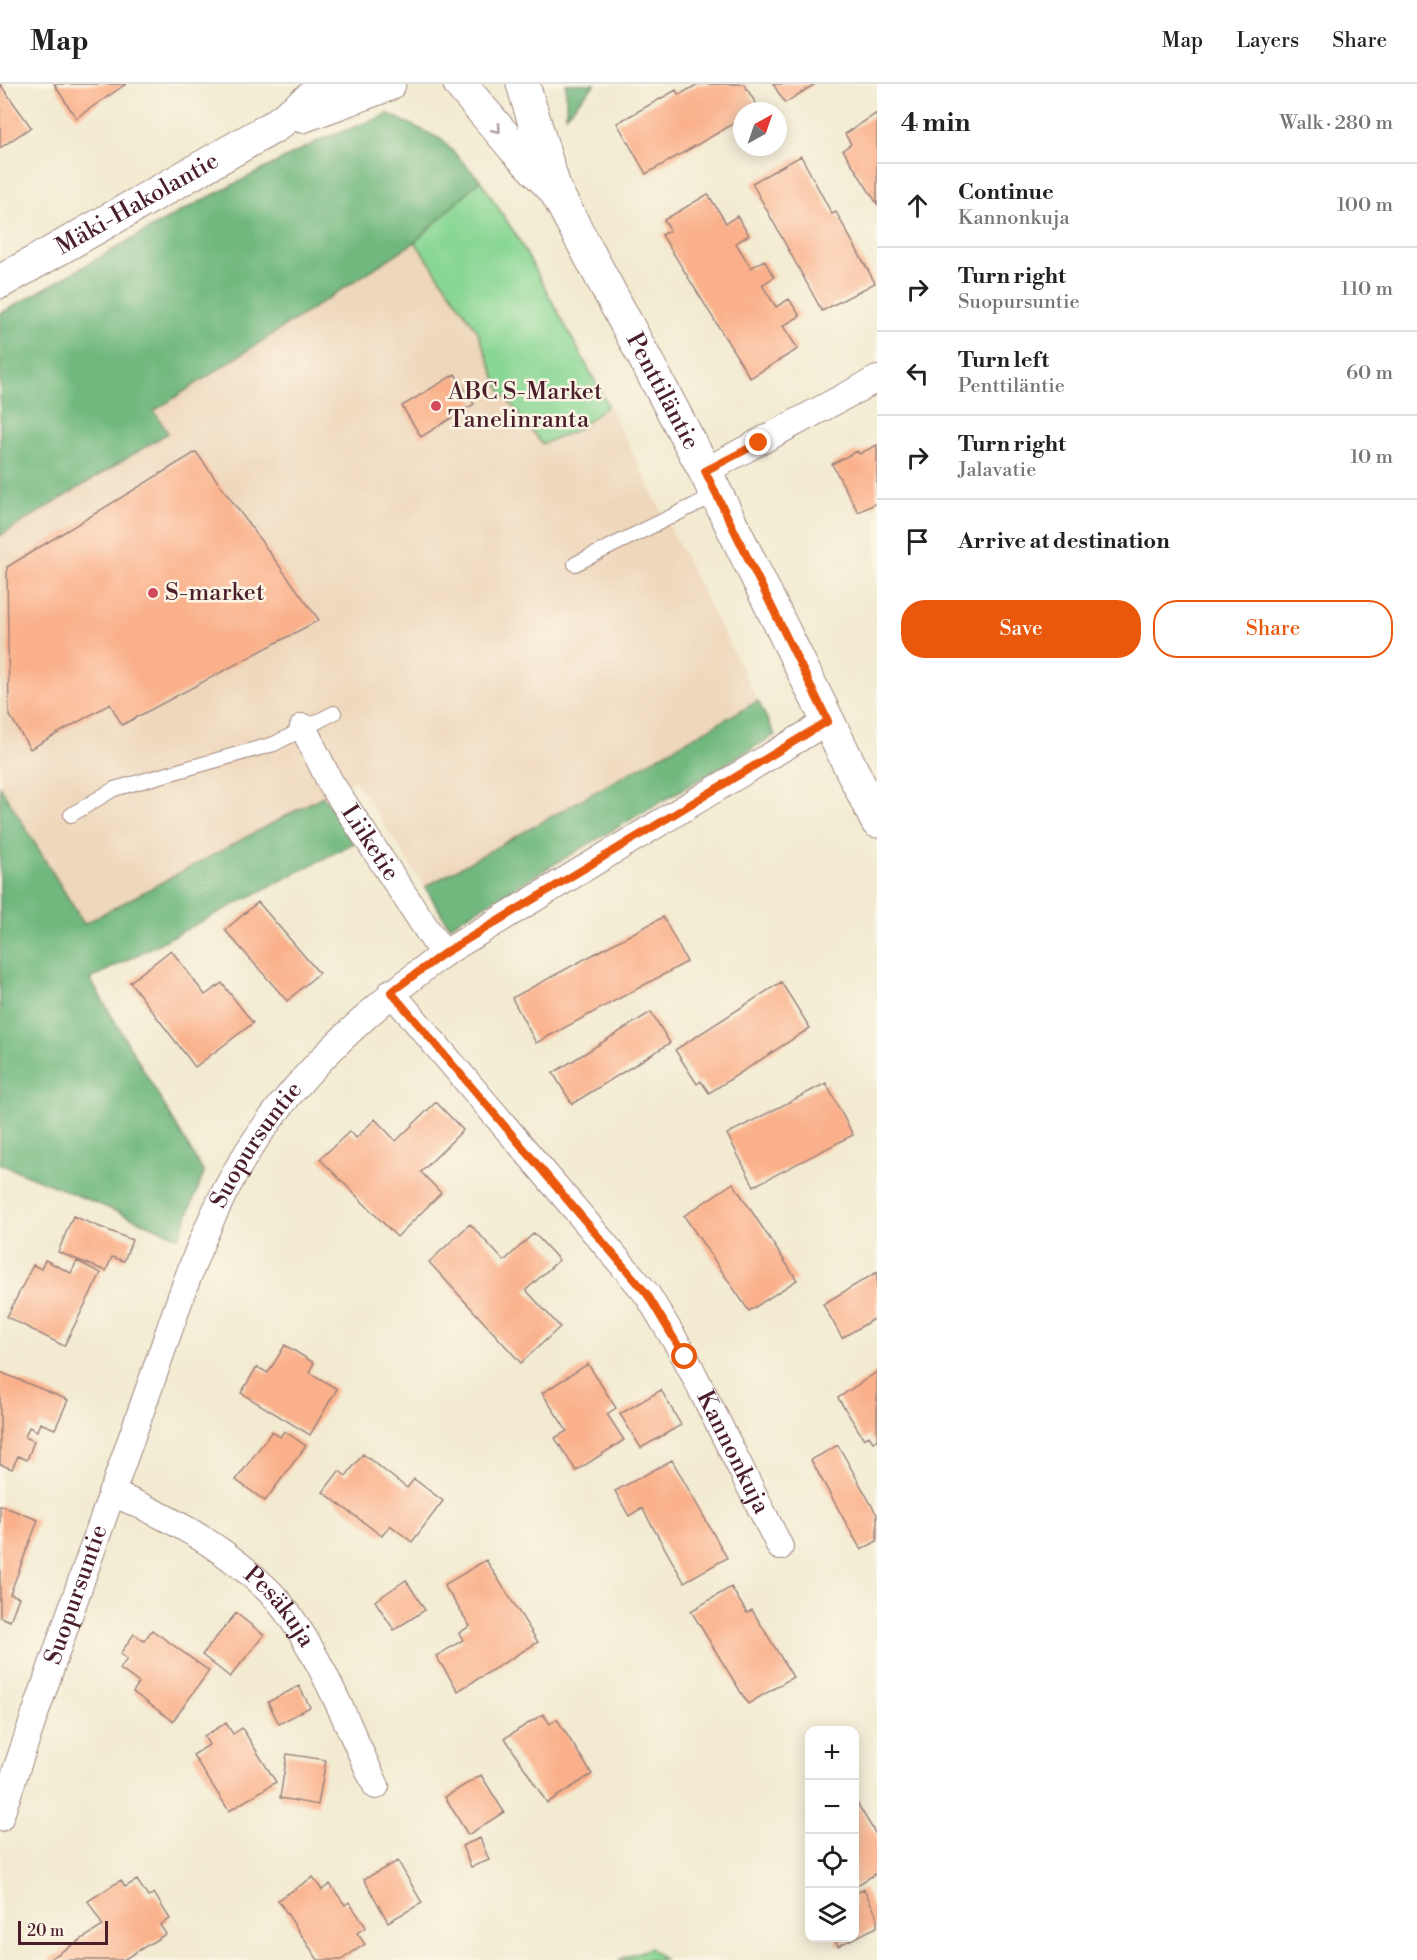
<!DOCTYPE html>
<html lang="en">
<head>
<meta charset="utf-8">
<style>
  body { margin:0; font-family:"Libre Bodoni",serif; background:#f2f2f2; color:#202124 }
  .controls { position:absolute; right:18px; bottom:18px; display:grid; overflow:hidden; border-radius:12px; box-shadow:0 3px 15px #0003 }
  .controls button { width:54px; height:54px; display:grid; place-items:center; padding:0; border:0; border-bottom:2px solid #e0e0e0; background:#fff; color:#202124; font:30px sans-serif }
  .compass { position:absolute; left:733px; top:18px; width:54px; height:54px; border-radius:50%; background:#fff; box-shadow:0 3px 15px #0003; rotate:40deg }
  .scale { position:absolute; left:18px; bottom:15px; width:90px; box-sizing:border-box; padding-left:6px; border:3px solid #4a1f2b; border-top:0; font-size:16px; line-height:21px; white-space:nowrap; color:#4a1f2b; -webkit-text-stroke:4px #fcf5e5; paint-order:stroke }
  .stop { position:absolute; width:18px; height:18px; margin:-14px; border:4px solid #ea580c; border-radius:50%; background:#fff }
  .stop.end { background:#ea580c; border-color:#fff; box-shadow:0 2px 6px #0008 }
  .list { margin:0; padding:0; list-style:none }
  h2 { display:flex; justify-content:space-between; align-items:center; height:78px; margin:0; padding:0 24px; font-size:26px }
  h2 small { font-size:20px; font-weight:400; color:#757577 }
  .list li { display:grid; grid-template-columns:39px 1fr auto; gap:18px; align-items:center; box-sizing:border-box; height:84px; padding:0 24px; border-top:2px solid #e0e0e0 }
  .list b { display:block; font-size:22px; white-space:nowrap }
  .list p { margin:0; font-size:20px; white-space:nowrap; color:#757577 }
  .list em { font-size:20px; font-style:normal; color:#757577 }
  .actions { display:flex; gap:12px; padding:18px 24px }
  .actions a { flex:1; padding:14px 0; border:2px solid #ea580c; border-radius:24px; text-align:center; font-size:21px; color:#ea580c }
  .actions .main { background:#ea580c; color:#fff }
  .icon { flex:none; width:33px; height:33px; fill:none; stroke:currentColor; stroke-width:2; stroke-linecap:round; stroke-linejoin:round }
  .map { position:relative; flex:none; width:877px; height:1876px; overflow:hidden }
  header { display:flex; align-items:center; gap:36px; box-sizing:border-box; height:84px; padding:0 30px; background:#fff; border-bottom:2px solid #e0e0e0 }
  header strong { font-size:28px }
  nav { display:flex; gap:33px; margin-inline-start:auto; font-size:21px }
  main { display:flex }
  aside { flex:1; background:#fff }
  .map>svg:first-child { display:block }
</style>
</head>
<body>
<header>
<strong>Map</strong>
<nav><a>Map</a><a>Layers</a><a>Share</a></nav>
</header>
<main>
<div class="map">
<svg width="877" height="1876" viewBox="0 0 877 1876">
  <rect width="100%" height="100%" fill="#fcf5e5"/>
  <filter id="ink" filterUnits="userSpaceOnUse"><feTurbulence type="fractalNoise" baseFrequency=".0167" numOctaves="2"/><feDisplacementMap in="SourceGraphic" scale="12" xChannelSelector="R" yChannelSelector="G"/><feConvolveMatrix kernelMatrix="1 2 1 2 8 2 1 2 1" color-interpolation-filters="sRGB"/></filter>
  <filter id="wash" filterUnits="userSpaceOnUse"><feTurbulence type="fractalNoise" baseFrequency=".008" numOctaves="4" result="noise"/><feDisplacementMap in="SourceGraphic" scale="24" xChannelSelector="R" yChannelSelector="G"/><feGaussianBlur stdDeviation="1.35" result="paint"/><feColorMatrix in="noise" values="0 0 0 0 0 0 0 0 0 0 0 0 0 0 0 0 0 1.4 0 .05"/><feComposite in="paint" operator="in"/></filter>
  <g filter="url(#wash)">
    <rect width="100%" height="100%" fill="#f2ebd1"/>
    <path fill="#eed7bb" d="M 415,158 L 477,246 L 500,306 L 577,346 L 608,321 L 758,617 L 425,803 L 355,696 L 84,840 L 0,702 L 0,452 L 168,349 L 153,327 Z"/>
    <path fill="#8ad795" stroke="#6a7b60" stroke-width="1.5" d="M 480,96 L 518,154 L 608,321 L 577,346 L 542,360 L 500,306 L 477,246 L 415,158 Z
      M 650,1864 L 664,1876 L 618,1876 Z"/>
    <path fill="#6fb87e" stroke="#5c6c54" stroke-width="1.5" d="M 567,0 L 595,0 L 566,31 L 566,0 Z
      M 389,30 L 441,55 L 480,96 L 415,158 L 154,327 L 168,349 L 0,452 L 0,230 L 178,129 L 320,56 Z
      M 758,617 L 775,651 L 449,842 L 425,803 Z
      M 0,702 L 84,840 L 323,712 L 354,759 L 90,895 L 204,1089 L 179,1153 L 0,1080 Z"/>
    <g id="blocks">
      <path fill="#fab08a" d="M 0,0 L 31,43 L 0,64 Z
        M 54,0 L 126,0 L 76,34 Z
        M 698,0 L 744,0 L 758,23 L 742,27 L 742,35 L 646,90 L 617,39 L 676,6 L 679,11 Z
        M 773,0 L 815,0 L 785,19 Z
        M 877,29 L 877,120 L 843,66 L 851,60 L 845,50 Z
        M 801,72 L 832,130 L 836,128 L 875,199 L 822,227 L 752,99 Z
        M 708,110 L 726,139 L 737,132 L 749,151 L 736,159 L 751,184 L 764,176 L 774,193 L 762,201 L 776,223 L 789,215 L 800,232 L 783,242 L 798,265 L 750,294 L 662,151 L 670,146 L 664,136 Z
        M 455,290 L 474,320 L 421,353 L 402,322 Z
        M 877,361 L 877,419 L 858,428 L 832,380 L 857,367 L 859,370 Z
        M 196,368 L 319,536 L 122,641 L 110,620 L 30,665 L 9,630 L 7,483 Z
        M 258,818 L 319,889 L 287,917 L 225,846 Z
        M 663,833 L 687,878 L 536,959 L 512,914 Z
        M 171,866 L 205,911 L 222,899 L 253,939 L 195,983 L 130,898 Z
        M 781,898 L 810,944 L 709,1009 L 701,997 L 697,1000 L 675,966 Z
        M 651,928 L 670,959 L 572,1020 L 553,989 Z
        M 826,999 L 853,1051 L 754,1102 L 727,1050 Z
        M 436,1018 L 463,1046 L 421,1088 L 441,1109 L 397,1153 L 320,1075 L 350,1047 L 356,1054 L 375,1035 L 396,1057 Z
        M 733,1099 L 797,1196 L 749,1227 L 684,1132 Z
        M 73,1132 L 132,1156 L 124,1177 L 112,1173 L 106,1187 L 58,1168 Z
        M 470,1140 L 504,1177 L 534,1149 L 559,1176 L 526,1206 L 560,1243 L 521,1279 L 429,1178 Z
        M 45,1176 L 71,1189 L 77,1177 L 101,1189 L 64,1262 L 7,1233 L 33,1181 L 41,1185 Z
        M 877,1188 L 877,1233 L 842,1254 L 823,1220 Z
        M 285,1261 L 314,1279 L 309,1288 L 337,1305 L 310,1351 L 241,1309 L 257,1283 L 268,1289 Z
        M 588,1280 L 616,1324 L 607,1330 L 624,1356 L 576,1387 L 555,1354 L 567,1347 L 542,1309 Z
        M 0,1288 L 68,1316 L 55,1345 L 40,1339 L 37,1347 L 29,1343 L 25,1353 L 34,1357 L 27,1376 L 18,1372 L 12,1385 L 0,1380 Z
        M 877,1288 L 877,1356 L 873,1358 L 869,1352 L 864,1355 L 838,1314 Z
        M 661,1306 L 681,1341 L 641,1364 L 620,1330 Z
        M 272,1347 L 280,1353 L 284,1347 L 306,1362 L 265,1417 L 236,1396 Z
        M 838,1361 L 877,1431 L 877,1457 L 861,1466 L 811,1376 Z
        M 363,1370 L 407,1404 L 414,1395 L 443,1417 L 412,1458 L 390,1441 L 382,1452 L 323,1408 L 339,1387 L 346,1392 Z
        M 672,1376 L 727,1474 L 684,1498 L 642,1424 L 629,1432 L 615,1407 Z
        M 0,1421 L 38,1436 L 10,1510 L 19,1513 L 10,1537 L 0,1533 Z
        M 486,1476 L 538,1558 L 458,1607 L 436,1572 L 463,1556 L 459,1549 L 470,1542 L 444,1501 Z
        M 406,1496 L 425,1526 L 394,1546 L 375,1517 Z
        M 731,1503 L 747,1529 L 752,1526 L 793,1593 L 748,1620 L 691,1527 Z
        M 236,1529 L 264,1551 L 230,1593 L 202,1571 Z
        M 152,1546 L 209,1587 L 173,1637 L 133,1608 L 139,1599 L 120,1585 L 127,1575 L 120,1570 L 134,1550 L 144,1557 Z
        M 299,1602 L 310,1623 L 279,1640 L 268,1618 Z
        M 543,1630 L 550,1640 L 557,1635 L 592,1690 L 547,1719 L 505,1654 Z
        M 226,1639 L 233,1650 L 242,1644 L 276,1698 L 229,1727 L 193,1671 L 209,1661 L 204,1652 Z
        M 287,1670 L 326,1676 L 318,1721 L 280,1714 Z
        M 481,1691 L 504,1728 L 468,1751 L 445,1713 Z
        M 854,1714 L 877,1752 L 877,1789 L 854,1803 Z
        M 480,1754 L 489,1776 L 471,1783 L 462,1762 Z
        M 398,1777 L 422,1819 L 388,1838 L 364,1795 Z
        M 313,1793 L 322,1806 L 330,1800 L 345,1821 L 349,1818 L 366,1843 L 357,1849 L 365,1860 L 341,1876 L 318,1876 L 278,1816 Z
        M 121,1796 L 125,1803 L 137,1796 L 148,1813 L 154,1809 L 170,1835 L 160,1841 L 166,1850 L 123,1876 L 48,1876 L 103,1842 L 88,1817 Z
        M 864,1805 L 877,1832 L 877,1843 L 838,1862 L 834,1854 L 854,1854 L 854,1810 Z"/>
    </g>
  </g>
  <g filter="url(#ink)">
    <use href="#blocks" fill-opacity="0" stroke="#9e857e" stroke-width="1.5"/>
    <g fill="none" stroke-linecap="round" stroke-linejoin="round">
      <g stroke="#9e857e" stroke-width="16">
        <path id="lane" d="M 575,480 L 717,410
          M 71,731 L 114,705 L 274,660 L 334,629"/>
      </g>
      <g stroke="#9e857e" stroke-width="28">
        <g id="street">
          <path d="M 705,387 L 877,295"/>
          <path id="s1" d="M 303,643 L 330,698 L 443,870"/>
          <path id="s2" d="M 391,908 L 647,1210 L 685,1273 L 780,1463"/>
          <path id="s3" d="M 111,1409 C 169,1432 224,1463 269,1507 C 314,1552 348,1644 376,1702"/>
          <path id="s4" d="M 0,1734 C 47,1592 97,1451 147,1310 C 177,1227 200,1142 248,1067 C 298,989 369,925 443,870 L 828,637"/>
        </g>
      </g>
      <g stroke="#9e857e" stroke-width="35">
        <g id="secondary">
          <path d="M 460,0 L 517,67 L 552,103"/>
          <path id="s5" d="M 523,0 L 555,106 L 705,387 L 877,737"/>
          <path d="M 302,32 L 389,0"/>
          <path id="s6" d="M 0,198 L 275,42 L 329,0"/>
        </g>
      </g>
      <use href="#lane" stroke="#fff" stroke-width="14"/>
      <use href="#street" stroke="#fff" stroke-width="26"/>
      <use href="#secondary" stroke="#fff" stroke-width="33"/>
    </g>
    <defs><path id="oneway-chevron" d="M-2-3.5L2.5 0L-2 3.5" fill="none" stroke-width="1.6" stroke-linecap="round" stroke-linejoin="round" transform="scale(1.5)"/></defs>
    <use stroke="#ae9aa0" href="#oneway-chevron" transform="translate(497 45) rotate(49)"/>
  </g>
  <g fill="none" stroke-linecap="round" stroke-linejoin="round" filter="url(#ink)">
    <path stroke="#ea580c" stroke-width="8" d="M 685,1273 L 647,1210 L 391,908 L 443,870 L 828,637 L 705,387 L 759,359"/>
  </g>
  <g fill="#d1495b" stroke="#fcf5e5" stroke-width="2">
    <circle cx="436" cy="322" r="6"/>
    <circle cx="153" cy="509" r="6"/>
  </g>
  <g text-anchor="middle" dominant-baseline="central" stroke-width="5" stroke-linejoin="round" paint-order="stroke">
    <g font-size="24" fill="#4a1f2b" stroke="#fcf5e5">
      <text stroke="none"><textPath href="#s6" startOffset="158">Mäki-Hakolantie</textPath></text>
      <text stroke="none"><textPath href="#s5" startOffset="339">Penttiläntie</textPath></text>
      <text stroke="none"><textPath href="#s1" startOffset="134">Liiketie</textPath></text>
      <text stroke="none"><textPath href="#s4" startOffset="722">Suopursuntie</textPath></text>
      <text stroke="none"><textPath href="#s2" startOffset="576">Kannonkuja</textPath></text>
      <text stroke="none"><textPath href="#s4" startOffset="236">Suopursuntie</textPath></text>
      <text stroke="none"><textPath href="#s3" startOffset="206">Pesäkuja</textPath></text>
    </g>
    <g font-size="24" fill="#4a1f2b" stroke="#fcf5e5" text-anchor="start">
      <text x="448" y="308">ABC S-Market<tspan x="448" dy="28">Tanelinranta</tspan></text>
      <text x="165" y="509">S-market</text>
    </g>
  </g>
</svg>
<div class="controls">
<button>+</button>
<button>−</button>
<button><svg class="icon" aria-label="locate" viewBox="0 0 24 24"><circle cx="12" cy="12" r="6"/><path d="M12 2v4M12 18v4M2 12h4M18 12h4"/></svg></button>
<button><svg class="icon" aria-label="layers" viewBox="0 0 24 24"><path d="M12 4l9 5-9 5-9-5zM3 14l9 5 9-5"/></svg></button>
</div>
<svg class="compass" viewBox="-18 -18 36 36"><path d="M0-13l5 13h-10z" fill="#e53935"/><path d="M0 13l5-13h-10z" fill="#757577"/></svg>
<div class="scale">20 m</div>
<div class="stop" style="left:685px;top:1273px"></div>
<div class="stop end" style="left:759px;top:359px"></div>
</div>
<aside>
<h2>4 min<small>Walk · 280 m</small></h2>
<ul class="list">
<li><svg class="icon" aria-label="ahead" viewBox="0 0 24 24"><path d="M12 20V5M6 11l6-6 6 6"/></svg><div><b>Continue</b><p>Kannonkuja</p></div><em>100 m</em></li>
<li><svg class="icon" aria-label="right" viewBox="0 0 24 24"><path d="M7 20v-9h11M14 6l5 5-5 5"/></svg><div><b>Turn right</b><p>Suopursuntie</p></div><em>110 m</em></li>
<li><svg class="icon" aria-label="left" viewBox="0 0 24 24"><path d="M17 20v-9H6M10 6l-5 5 5 5"/></svg><div><b>Turn left</b><p>Penttiläntie</p></div><em>60 m</em></li>
<li><svg class="icon" aria-label="right" viewBox="0 0 24 24"><path d="M7 20v-9h11M14 6l5 5-5 5"/></svg><div><b>Turn right</b><p>Jalavatie</p></div><em>10 m</em></li>
<li><svg class="icon" aria-label="arrive" viewBox="0 0 24 24"><path d="M6 21V4h12l-3 4 3 4H6"/></svg><div><b>Arrive at destination</b></div></li>
</ul>
<div class="actions"><a class="main">Save</a><a>Share</a></div>
</aside>
</main>
</body>
</html>
